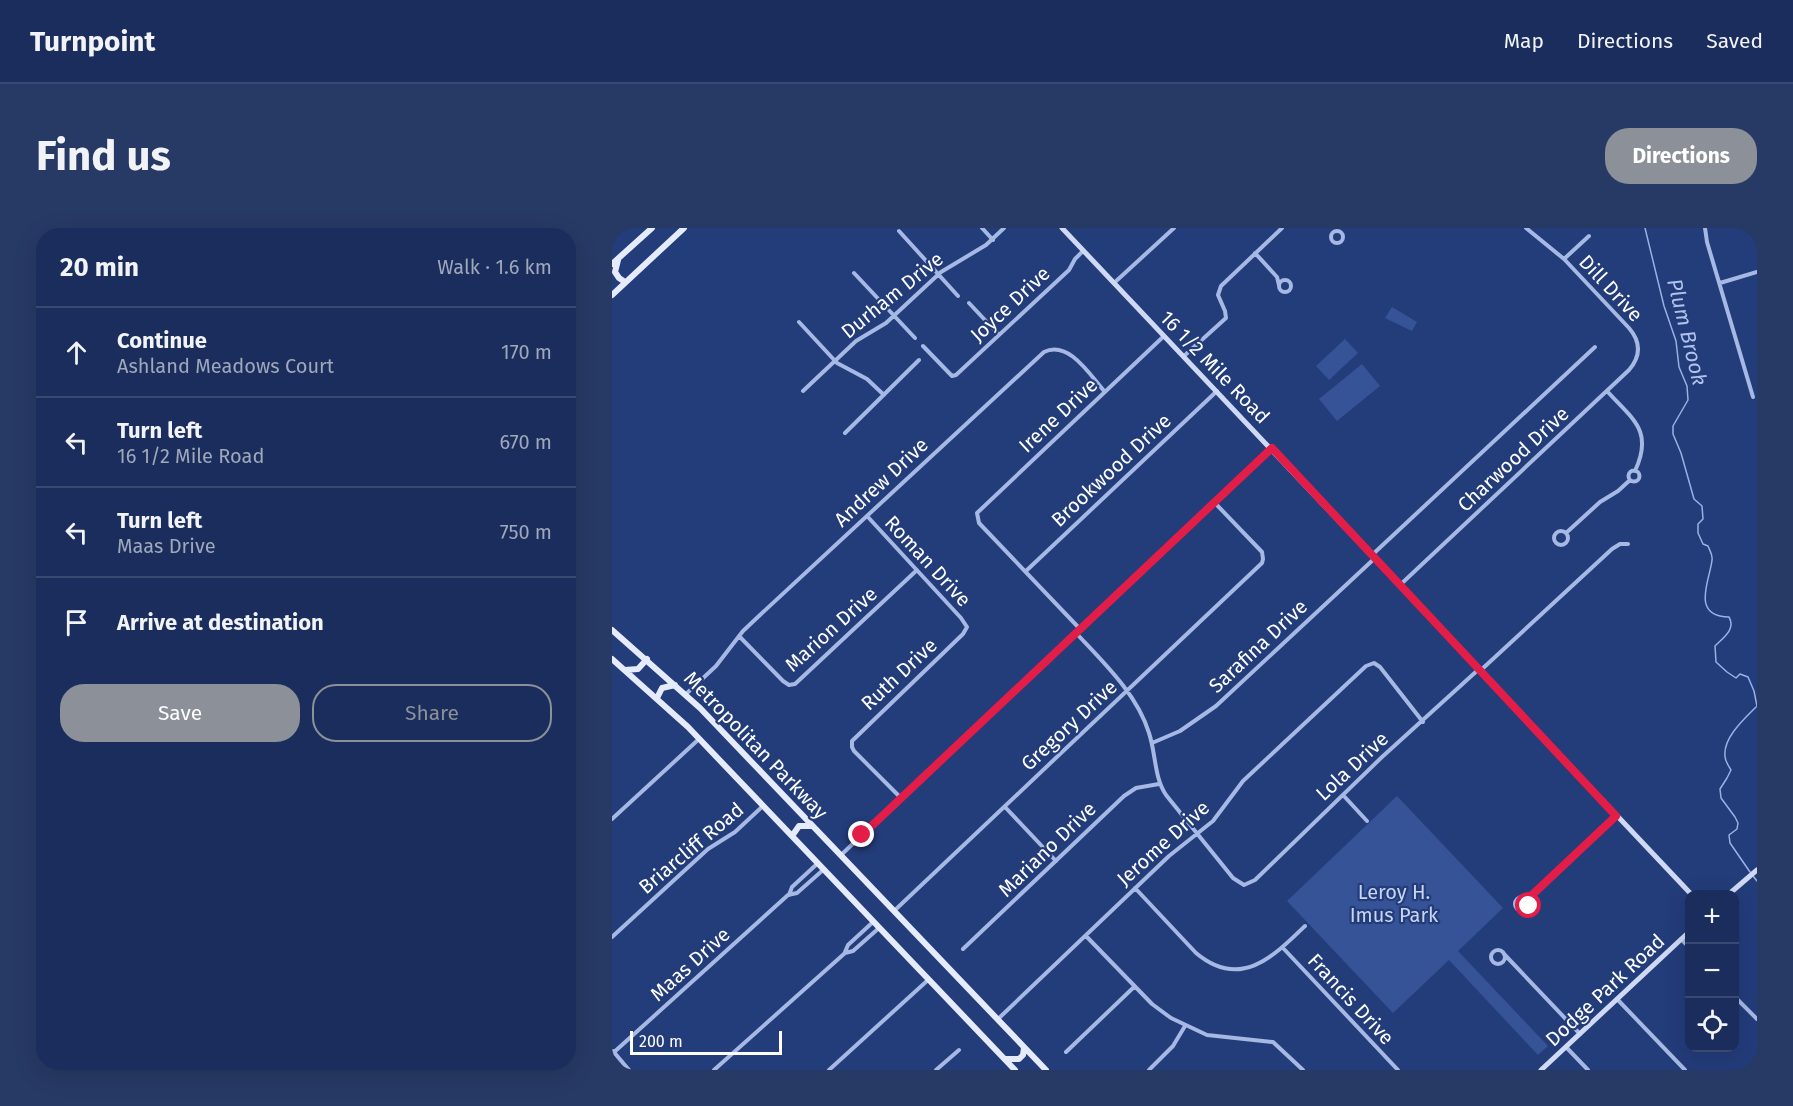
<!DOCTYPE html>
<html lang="en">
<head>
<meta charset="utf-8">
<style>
  body { margin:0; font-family:"Fira Sans",sans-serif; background:#273965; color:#f1f3f6 }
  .controls { position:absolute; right:18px; bottom:18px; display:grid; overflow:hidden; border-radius:12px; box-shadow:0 6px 24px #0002 }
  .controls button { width:54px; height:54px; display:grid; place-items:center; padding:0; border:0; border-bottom:2px solid #384972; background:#1a2d5c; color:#f1f3f6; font:30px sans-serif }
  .scale { position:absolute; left:18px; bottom:15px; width:152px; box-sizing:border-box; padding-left:6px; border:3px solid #fff; border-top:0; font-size:16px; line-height:21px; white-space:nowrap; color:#fff; -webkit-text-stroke:4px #233c7a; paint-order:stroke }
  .stop { position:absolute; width:18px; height:18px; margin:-14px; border:4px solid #e11d48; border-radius:50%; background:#fff }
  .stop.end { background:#e11d48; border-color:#fff; box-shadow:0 2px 6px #0008 }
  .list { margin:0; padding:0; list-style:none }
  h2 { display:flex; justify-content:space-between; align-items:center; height:78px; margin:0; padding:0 24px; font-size:26px }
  h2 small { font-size:20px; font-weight:400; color:#9fa8bb }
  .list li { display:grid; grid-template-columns:39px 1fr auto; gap:18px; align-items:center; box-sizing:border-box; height:90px; padding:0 24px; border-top:2px solid #384972 }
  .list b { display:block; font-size:22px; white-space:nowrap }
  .list p { margin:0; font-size:20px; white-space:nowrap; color:#9fa8bb }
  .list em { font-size:20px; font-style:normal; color:#9fa8bb }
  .actions { display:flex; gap:12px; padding:18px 24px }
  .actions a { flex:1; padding:14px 0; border:2px solid #8c9099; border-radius:24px; text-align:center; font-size:21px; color:#8c9099 }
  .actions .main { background:#8c9099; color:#fff }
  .icon { flex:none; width:33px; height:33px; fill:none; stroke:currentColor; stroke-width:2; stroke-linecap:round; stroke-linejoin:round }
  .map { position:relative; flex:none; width:1145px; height:842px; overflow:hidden; border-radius:24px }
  header { display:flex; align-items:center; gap:36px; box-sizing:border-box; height:84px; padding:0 30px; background:#1a2d5c; border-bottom:2px solid #384972 }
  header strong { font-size:28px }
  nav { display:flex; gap:33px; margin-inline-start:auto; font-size:21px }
  .intro { display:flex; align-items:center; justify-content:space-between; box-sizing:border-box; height:144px; padding:0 36px }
  h1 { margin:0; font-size:42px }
  .button { padding:15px 27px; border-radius:24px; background:#8c9099; color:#fff; font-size:21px; font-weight:700 }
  main { display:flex; gap:36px; padding:0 36px }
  aside { flex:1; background:#1a2d5c; border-radius:24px; box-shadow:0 6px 24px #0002 }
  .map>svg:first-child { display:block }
</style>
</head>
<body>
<header>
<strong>Turnpoint</strong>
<nav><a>Map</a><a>Directions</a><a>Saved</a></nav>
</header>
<div class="intro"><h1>Find us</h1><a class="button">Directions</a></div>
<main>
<aside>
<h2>20 min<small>Walk · 1.6 km</small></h2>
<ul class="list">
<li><svg class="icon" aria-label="ahead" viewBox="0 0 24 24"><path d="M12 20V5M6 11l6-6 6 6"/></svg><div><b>Continue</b><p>Ashland Meadows Court</p></div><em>170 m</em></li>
<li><svg class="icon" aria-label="left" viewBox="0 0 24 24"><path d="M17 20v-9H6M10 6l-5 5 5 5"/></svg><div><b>Turn left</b><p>16 1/2 Mile Road</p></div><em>670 m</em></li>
<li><svg class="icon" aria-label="left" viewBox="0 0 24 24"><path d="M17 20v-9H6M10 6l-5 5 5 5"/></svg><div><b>Turn left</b><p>Maas Drive</p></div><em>750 m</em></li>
<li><svg class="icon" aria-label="arrive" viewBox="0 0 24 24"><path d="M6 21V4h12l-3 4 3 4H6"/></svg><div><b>Arrive at destination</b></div></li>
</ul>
<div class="actions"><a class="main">Save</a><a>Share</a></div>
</aside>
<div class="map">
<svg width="1145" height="842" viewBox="0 0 1145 842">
  <rect width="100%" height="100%" fill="#233c7a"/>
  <path fill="#375398" d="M 780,79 L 805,94 L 800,103 L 773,90 Z
    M 733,111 L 746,125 L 717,152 L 704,138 Z
    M 750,136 L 768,158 L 725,193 L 707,171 Z
    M 785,568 L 891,680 L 846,723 L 936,818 L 926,827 L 837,732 L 781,785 L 675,673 Z"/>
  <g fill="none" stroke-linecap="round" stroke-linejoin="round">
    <path stroke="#9ab1e5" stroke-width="1.5" d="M 1033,0 L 1052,78 L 1064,113 L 1067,139 L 1075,158 L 1076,172 L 1061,198 L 1061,206 L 1069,225 L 1082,271 L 1090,278 L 1091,291 L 1086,296 L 1086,305 L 1091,316 L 1096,318 C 1098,323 1101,327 1100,332 C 1098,352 1078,388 1117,389 C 1124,401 1112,409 1103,418 L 1104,434 L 1115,444 L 1124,450 L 1128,446 L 1136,449 L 1142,463 L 1145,478
      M 1138,644 L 1118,615 L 1117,607 L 1125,601 L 1126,595 L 1123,589 L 1109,570 L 1108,561 L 1115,550 L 1119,542 C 1116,537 1113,533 1113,528 C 1111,510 1132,491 1144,479
      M 1141,648 L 1145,653"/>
    <path stroke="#a6b8e4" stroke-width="4" d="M 370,0 L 381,12
      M 1093,0 L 1095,14 L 1141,169
      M 287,3 L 346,68
      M719 9a6 6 0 1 1 12 0a6 6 0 1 1-12 0Z
      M 643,25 L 665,49 L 667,57
      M 952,31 L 977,8
      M 242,45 L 303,110
      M667 58a6 6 0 1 1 12 0a6 6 0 1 1-12 0Z
      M 502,55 L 562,0
      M 1108,55 L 1145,44
      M 357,75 L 387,107
      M 187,94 L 225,135 L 255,151 L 272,167
      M 311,118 L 340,148 L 344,147 L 457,42 L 463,31 L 471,23
      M 572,128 L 614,90 L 613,83 L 606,67 L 609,58 L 670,0
      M 191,163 L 244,113 L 274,95 L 329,44 L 374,17 L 392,0
      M 995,163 C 1020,191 1042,202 1023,243
      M 233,205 L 307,132
      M1016.5 248a5.5 5.5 0 1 1 11 0a5.5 5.5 0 1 1-11 0Z
      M 255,288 L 349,390 L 355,399 L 351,406 L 240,513 L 240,519 L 242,523 L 289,570
      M942 310a7 7 0 1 1 14 0a7 7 0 1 1-14 0Z
      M 954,305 L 988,274 L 1006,263 L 1018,252
      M 760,327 L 983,119
      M 414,343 L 605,163
      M 788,357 L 1017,142 C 1029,128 1029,114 1017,100 L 952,31 L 914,0
      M 468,401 L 367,295 L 365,285 L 552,108
      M 464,405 C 491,434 525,466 537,505 C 544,526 542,549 554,567 L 621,650 L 632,657 L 643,652 L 770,529 L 867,441
      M 127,408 L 171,453 L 177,457 L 183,456 L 305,342
      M 869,442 L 1000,321 L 1008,316 L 1016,316
      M 74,466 L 104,438 L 131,403 L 148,387 L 432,124 C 457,112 478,147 493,164
      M 540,515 L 568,503 L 604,478 L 763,330
      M 731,567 L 755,593
      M 393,579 L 444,633
      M 0,591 L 87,511
      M 229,627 L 660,220
      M 523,660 L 584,725 C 628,762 661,729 693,698
      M 177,667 L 180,659 L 206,635
      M903 676a7 7 0 1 1 14 0a7 7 0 1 1-14 0Z
      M 917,675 L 920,667 L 1004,588
      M 282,683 L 650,335 L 651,331 L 650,324 L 602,274
      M 474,708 L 540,776 L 559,790 L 595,807 L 661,814 L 691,842
      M 0,709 L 96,621 L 123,604 L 151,578
      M 1069,711 L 1078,720
      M 671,720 L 786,842
      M 351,721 L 512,568 L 524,560 L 547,556
      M879 729a7 7 0 1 1 14 0a7 7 0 1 1-14 0Z
      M 233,724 L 236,717 L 261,694
      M 892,726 L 968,806
      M 1122,768 L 1145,791
      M 1005,771 L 1073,842
      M 386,791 L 557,628 L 601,593 L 631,553 L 754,438 L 762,435 L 768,439 L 811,494
      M 954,819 L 976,842
      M 1,823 L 17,842
      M 454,824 L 522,759
      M 0,826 L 176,667 L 185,665 L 211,642
      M 102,842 L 233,725 L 241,723 L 267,700
      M 217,842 L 316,752
      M 324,842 L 347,822
      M 537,842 L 561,818 L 573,798"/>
    <path stroke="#cfd9f4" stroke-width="5" d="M 450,0 L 1079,666
      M 1117,666 L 1145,642
      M 929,842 L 1078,703"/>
    <path stroke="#e6ebfc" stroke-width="6" d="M 6,32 L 3,44 L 7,50 L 13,54
      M 0,36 L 40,0
      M 0,67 L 72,0
      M 0,402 L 88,480 L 434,842
      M 0,431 L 76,499 L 403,842
      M 13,442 L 26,441 L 35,431
      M 45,470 L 50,460 L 63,457
      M 180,608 L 187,598 L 200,598
      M 394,831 L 407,831 L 411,827 L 412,820"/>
  </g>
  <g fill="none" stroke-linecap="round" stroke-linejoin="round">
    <path stroke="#e11d48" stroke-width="8" d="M 250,607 L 660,220 L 1004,588 L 920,667 L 917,678"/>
  </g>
  <g text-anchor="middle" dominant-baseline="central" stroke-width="4.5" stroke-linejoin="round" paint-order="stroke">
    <g font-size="20" fill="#fff" stroke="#233c7a">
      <text transform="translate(999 60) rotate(47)">Dill Drive</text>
      <text transform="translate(280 67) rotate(-39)">Durham Drive</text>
      <text transform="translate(398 76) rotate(-43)">Joyce Drive</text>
      <text transform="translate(603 139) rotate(46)">16 1/2 Mile Road</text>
      <text transform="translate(446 187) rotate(-43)">Irene Drive</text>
      <text transform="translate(901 231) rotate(-43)">Charwood Drive</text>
      <text transform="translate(499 242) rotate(-43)">Brookwood Drive</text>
      <text transform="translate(269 254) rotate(-43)">Andrew Drive</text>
      <text transform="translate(316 333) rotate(47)">Roman Drive</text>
      <text transform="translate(219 401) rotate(-42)">Marion Drive</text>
      <text transform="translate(646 418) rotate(-43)">Sarafina Drive</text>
      <text transform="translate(287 446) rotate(-43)">Ruth Drive</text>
      <text transform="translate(457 497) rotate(-43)">Gregory Drive</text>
      <text transform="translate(144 517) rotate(46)">Metropolitan Parkway</text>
      <text transform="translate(740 538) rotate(-43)">Lola Drive</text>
      <text transform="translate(551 615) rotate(-42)">Jerome Drive</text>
      <text transform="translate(79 620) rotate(-40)">Briarcliff Road</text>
      <text transform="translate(435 621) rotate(-44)">Mariano Drive</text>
      <text transform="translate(78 736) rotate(-42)">Maas Drive</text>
      <text transform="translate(993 762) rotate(-43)">Dodge Park Road</text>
      <text transform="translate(739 771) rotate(47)">Francis Drive</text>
    </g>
    <g font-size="20" fill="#c9d5f4" stroke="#233c7a">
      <text x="782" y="664">Leroy H.<tspan x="782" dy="23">Imus Park</tspan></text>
    </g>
    <g font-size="21" font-style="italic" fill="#b1c3ec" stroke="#233c7a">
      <text transform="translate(1075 104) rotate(76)">Plum Brook</text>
    </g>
  </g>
</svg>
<div class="controls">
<button>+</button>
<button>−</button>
<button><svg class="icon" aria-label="locate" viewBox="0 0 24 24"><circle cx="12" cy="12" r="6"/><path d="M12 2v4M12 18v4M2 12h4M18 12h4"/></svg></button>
</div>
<div class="scale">200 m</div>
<div class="stop" style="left:917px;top:678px"></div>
<div class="stop end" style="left:250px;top:607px"></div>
</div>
</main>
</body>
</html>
